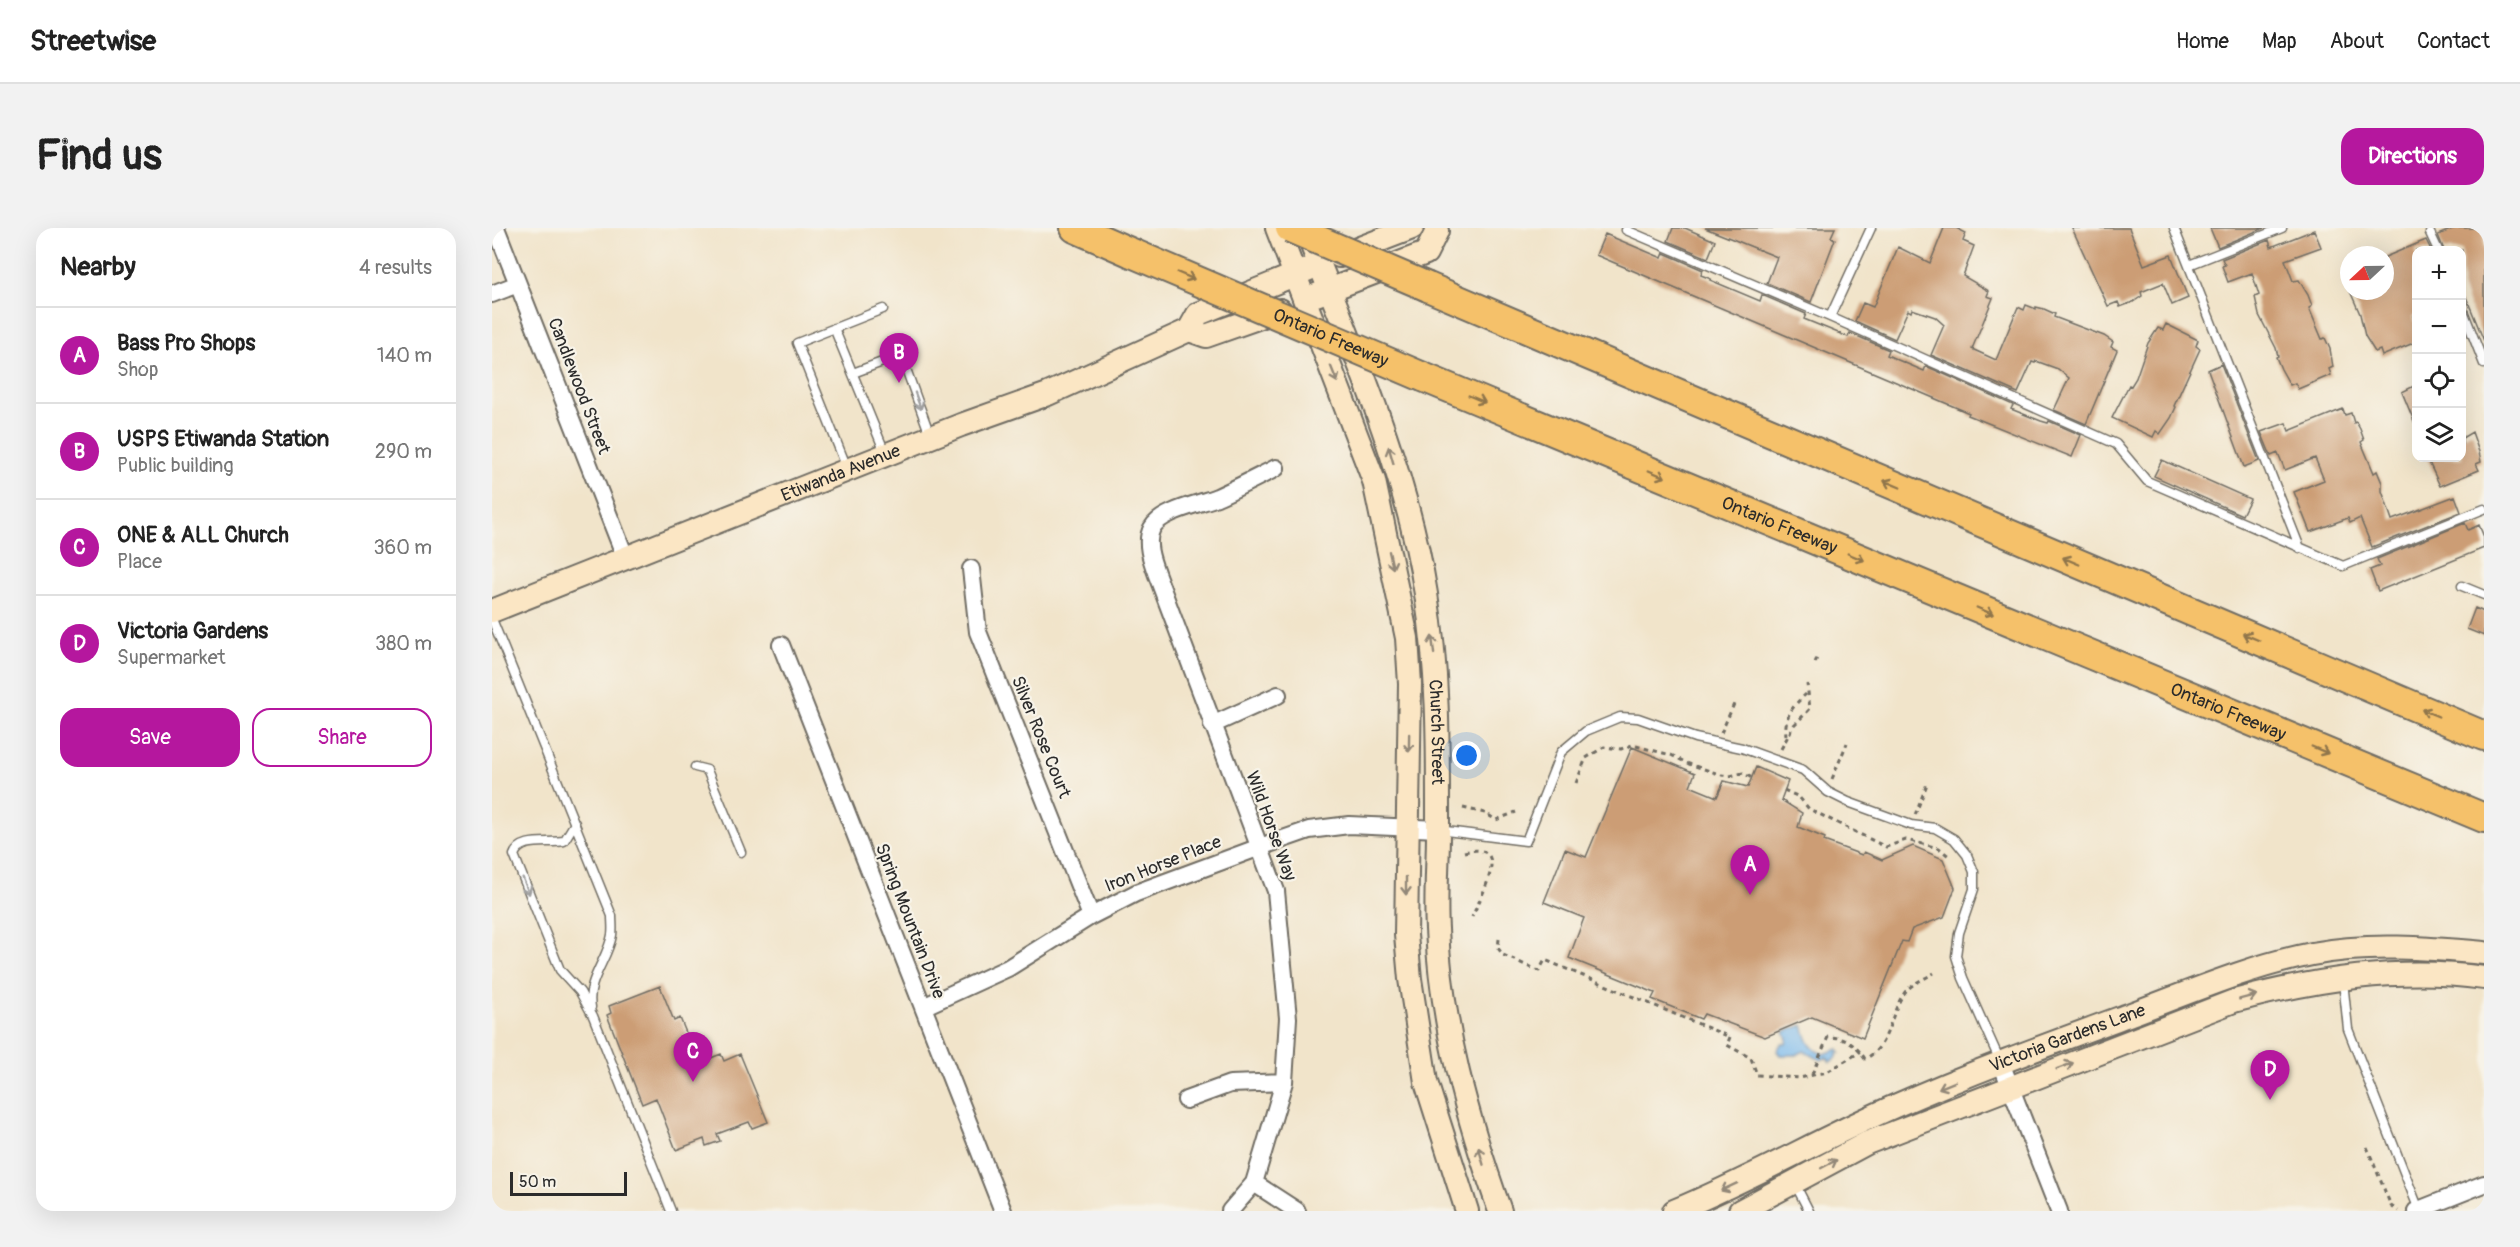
<!DOCTYPE html>
<html lang="en">
<head>
<meta charset="utf-8">
<style>
  body { margin:0; font-family:Pangolin,sans-serif; background:#f2f2f2; color:#222 }
  .controls { position:absolute; right:18px; top:18px; display:grid; overflow:hidden; border-radius:12px; box-shadow:0 6px 24px #0002 }
  .controls button { width:54px; height:54px; display:grid; place-items:center; padding:0; border:0; border-bottom:2px solid #e0e0e0; background:#fff; color:#222; font:30px sans-serif }
  .compass { position:absolute; left:1848px; top:18px; width:54px; height:54px; border-radius:50%; background:#fff; box-shadow:0 6px 24px #0002; rotate:248deg }
  .scale { position:absolute; left:18px; bottom:15px; width:117px; box-sizing:border-box; padding-left:6px; border:3px solid #2b2b2b; border-top:0; font-size:16px; line-height:21px; white-space:nowrap; color:#2b2b2b; -webkit-text-stroke:4px #f7f3e8; paint-order:stroke }
  .you { position:absolute; left:975px; top:528px; width:21px; height:21px; margin:-15px; border:4px solid #fff; border-radius:50%; background:#1a73e8; box-shadow:0 0 0 9px #1a73e833 }
  .badge { display:grid; place-items:center; width:39px; height:39px; border-radius:50%; background:#b5179e; color:#fff; font-size:20px; font-weight:700 }
  .pin { position:absolute; translate:-50% -50px; filter:drop-shadow(0 2px 3px #0008) }
  .pin::after { content:''; position:absolute; top:32px; width:21px; height:18px; background:inherit; clip-path:polygon(0 0,100% 0,50% 100%) }
  .list { margin:0; padding:0; list-style:none }
  h2 { display:flex; justify-content:space-between; align-items:center; height:78px; margin:0; padding:0 24px; font-size:26px }
  h2 small { font-size:20px; font-weight:400; color:#767676 }
  .list li { display:grid; grid-template-columns:39px 1fr auto; gap:18px; align-items:center; box-sizing:border-box; height:96px; padding:0 24px; border-top:2px solid #e0e0e0 }
  .list b { display:block; font-size:22px; white-space:nowrap }
  .list p { margin:0; font-size:20px; white-space:nowrap; color:#767676 }
  .list em { font-size:20px; font-style:normal; color:#767676 }
  .actions { display:flex; gap:12px; padding:18px 24px }
  .actions a { flex:1; padding:14px 0; border:2px solid #b5179e; border-radius:18px; text-align:center; font-size:21px; color:#b5179e }
  .actions .main { background:#b5179e; color:#fff }
  .icon { flex:none; width:33px; height:33px; fill:none; stroke:currentColor; stroke-width:2; stroke-linecap:round; stroke-linejoin:round }
  .map { position:relative; flex:none; width:1992px; height:983px; overflow:hidden; border-radius:18px }
  header { display:flex; align-items:center; gap:36px; box-sizing:border-box; height:84px; padding:0 30px; background:#fff; border-bottom:2px solid #e0e0e0 }
  header strong { font-size:28px }
  nav { display:flex; gap:33px; margin-inline-start:auto; font-size:21px }
  .intro { display:flex; align-items:center; justify-content:space-between; box-sizing:border-box; height:144px; padding:0 36px }
  h1 { margin:0; font-size:42px }
  .button { padding:15px 27px; border-radius:18px; background:#b5179e; color:#fff; font-size:21px; font-weight:700 }
  main { display:flex; gap:36px; padding:0 36px }
  aside { flex:1; background:#fff; border-radius:18px; box-shadow:0 6px 24px #0002 }
  .map>svg:first-child { display:block }
</style>
</head>
<body>
<header>
<strong>Streetwise</strong>
<nav><a>Home</a><a>Map</a><a>About</a><a>Contact</a></nav>
</header>
<div class="intro"><h1>Find us</h1><a class="button">Directions</a></div>
<main>
<aside>
<h2>Nearby<small>4 results</small></h2>
<ul class="list">
<li><span class="badge">A</span><div><b>Bass Pro Shops</b><p>Shop</p></div><em>140 m</em></li>
<li><span class="badge">B</span><div><b>USPS Etiwanda Station</b><p>Public building</p></div><em>290 m</em></li>
<li><span class="badge">C</span><div><b>ONE &amp; ALL Church</b><p>Place</p></div><em>360 m</em></li>
<li><span class="badge">D</span><div><b>Victoria Gardens</b><p>Supermarket</p></div><em>380 m</em></li>
</ul>
<div class="actions"><a class="main">Save</a><a>Share</a></div>
</aside>
<div class="map">
<svg width="1992" height="983" viewBox="0 0 1992 983">
  <rect width="100%" height="100%" fill="#f7f3e8"/>
  <filter id="ink" filterUnits="userSpaceOnUse"><feTurbulence type="fractalNoise" baseFrequency=".0167" numOctaves="2"/><feDisplacementMap in="SourceGraphic" scale="12" xChannelSelector="R" yChannelSelector="G"/><feConvolveMatrix kernelMatrix="1 2 1 2 8 2 1 2 1" color-interpolation-filters="sRGB"/></filter>
  <filter id="wash" filterUnits="userSpaceOnUse"><feTurbulence type="fractalNoise" baseFrequency=".008" numOctaves="4" result="noise"/><feDisplacementMap in="SourceGraphic" scale="24" xChannelSelector="R" yChannelSelector="G"/><feGaussianBlur stdDeviation="1.35" result="paint"/><feColorMatrix in="noise" values="0 0 0 0 0 0 0 0 0 0 0 0 0 0 0 0 0 1.4 0 .05"/><feComposite in="paint" operator="in"/></filter>
  <g filter="url(#wash)">
    <rect width="100%" height="100%" fill="#f1e4ca"/>
    <path fill="#7abaee" stroke="#52728c" stroke-width="1.5" d="M 1311,797 C 1314,809 1317,822 1332,826 L 1346,821 L 1348,825 L 1345,825 L 1345,829 L 1338,834 L 1335,829 L 1329,832 L 1312,823 L 1304,827 L 1288,827 L 1285,823 L 1289,816 L 1294,816 L 1295,811 L 1292,804 Z"/>
    <g id="blocks">
      <path fill="#cc9d74" d="M 1181,0 L 1193,0 L 1223,13 L 1216,30 L 1176,13 Z
        M 1213,0 L 1343,0 L 1339,9 L 1343,11 L 1319,74 L 1275,55 L 1285,29 Z
        M 1452,0 L 1464,0 L 1474,5 L 1471,13 L 1482,18 L 1471,48 L 1497,63 L 1495,68 L 1501,70 L 1480,121 L 1504,132 L 1526,79 L 1532,82 L 1534,77 L 1544,81 L 1544,79 L 1552,81 L 1563,86 L 1562,89 L 1612,108 L 1621,114 L 1619,119 L 1625,122 L 1594,196 L 1562,182 L 1577,150 L 1566,141 L 1544,133 L 1543,135 L 1540,134 L 1526,165 L 1439,127 L 1452,97 L 1443,89 L 1420,81 L 1419,84 L 1416,82 L 1403,111 L 1363,93 L 1371,75 L 1381,79 L 1406,19 L 1438,35 Z
        M 1580,0 L 1637,0 L 1652,37 L 1679,27 L 1696,70 L 1680,77 L 1671,55 L 1649,64 L 1650,68 L 1641,74 L 1628,79 L 1626,74 L 1616,78 Z
        M 1718,0 L 1772,0 L 1726,19 Z
        M 1963,0 L 1992,0 L 1992,113 L 1970,59 L 1970,22 L 1952,22 L 1946,7 Z
        M 1822,2 L 1829,19 L 1793,32 L 1801,53 L 1807,52 L 1816,67 L 1820,78 L 1817,80 L 1830,111 L 1833,110 L 1838,121 L 1841,139 L 1837,141 L 1839,147 L 1806,161 L 1803,155 L 1798,157 L 1789,141 L 1784,129 L 1786,128 L 1784,120 L 1767,87 L 1763,69 L 1767,67 L 1760,45 L 1736,54 L 1730,38 L 1733,37 L 1730,31 L 1777,12 L 1779,19 Z
        M 1113,6 L 1170,30 L 1172,25 L 1211,42 L 1209,47 L 1219,51 L 1218,52 L 1268,73 L 1270,67 L 1314,86 L 1312,91 L 1356,109 L 1358,105 L 1397,122 L 1395,127 L 1406,132 L 1432,143 L 1434,138 L 1521,177 L 1519,181 L 1549,193 L 1556,195 L 1557,193 L 1589,207 L 1580,229 L 1476,187 L 1477,185 L 1104,27 Z
        M 1934,12 L 1939,22 L 1924,22 L 1924,87 L 1921,88 L 1924,96 L 1924,114 L 1890,128 L 1888,122 L 1883,124 L 1873,108 L 1868,86 L 1858,63 L 1893,63 L 1893,29 Z
        M 1674,96 L 1706,112 L 1704,118 L 1708,121 L 1682,178 L 1684,179 L 1679,190 L 1668,206 L 1664,203 L 1661,209 L 1620,190 L 1637,157 L 1639,158 L 1644,150 L 1656,115 L 1666,100 L 1671,102 Z
        M 1729,136 L 1767,233 L 1752,239 L 1716,142 Z
        M 1924,157 L 1924,198 L 1910,164 Z
        M 1851,181 L 1853,187 L 1859,185 L 1862,195 L 1864,194 L 1868,201 L 1872,212 L 1869,214 L 1882,245 L 1885,243 L 1890,255 L 1890,263 L 1900,292 L 1963,268 L 1969,284 L 1880,319 L 1868,290 L 1858,295 L 1856,290 L 1818,304 L 1802,264 L 1832,252 L 1823,230 L 1793,242 L 1786,225 L 1779,228 L 1769,204 L 1794,195 L 1797,203 Z
        M 1980,204 L 1987,224 L 1989,234 L 1984,236 L 1987,242 L 1948,258 L 1935,230 L 1970,230 L 1970,210 Z
        M 1670,232 L 1758,271 L 1750,287 L 1662,248 Z
        M 1973,295 L 1976,302 L 1987,297 L 1992,309 L 1992,320 L 1886,363 L 1878,342 L 1888,338 L 1885,331 Z
        M 1983,380 L 1992,384 L 1992,408 L 1975,401 Z
        M 1140,519 L 1203,545 L 1198,558 L 1225,569 L 1232,553 L 1256,559 L 1264,539 L 1296,553 L 1289,572 L 1310,585 L 1306,599 L 1333,610 L 1332,613 L 1370,627 L 1372,624 L 1390,632 L 1421,618 L 1451,631 L 1463,660 L 1452,689 L 1420,701 L 1415,714 L 1410,713 L 1371,810 L 1320,789 L 1273,809 L 1212,786 L 1209,791 L 1160,771 L 1163,765 L 1077,730 L 1092,690 L 1052,674 L 1073,621 L 1094,629 Z
        M 168,758 L 182,793 L 188,790 L 197,812 L 191,817 L 199,838 L 229,826 L 232,833 L 248,826 L 276,894 L 260,900 L 257,894 L 225,906 L 228,913 L 214,918 L 212,911 L 184,922 L 164,870 L 150,876 L 115,787 L 119,785 L 117,778 Z"/>
    </g>
  </g>
  <g filter="url(#ink)">
    <use href="#blocks" fill-opacity="0" stroke="#706c63" stroke-width="1.5"/>
    <g fill="none" stroke-linecap="round" stroke-linejoin="round">
      <g stroke="#706c63" stroke-width="11">
        <path id="service" d="M 1682,0 L 1808,320
          M 1134,2 L 1338,89 L 1624,216 L 1655,253 L 1851,338 L 1992,281
          M 1938,5 L 1946,22
          M 1697,37 L 1790,0
          M 1970,80 L 1992,136
          M 1338,89 L 1379,0
          M 342,100 L 394,227
          M 361,145 L 409,127 L 438,207
          M 355,240 L 305,115 L 391,81
          M 1970,358 L 1992,367
          M 0,391 L 120,688 C 120,694 121,701 120,707 C 116,731 94,753 99,779
          M 203,539 L 215,542 L 249,624
          M 83,595 L 72,613 C 55,616 29,609 22,627 L 68,742 L 88,764 L 101,788 L 179,983
          M 946,602 L 1034,613 L 1069,524 L 1094,503 L 1128,489 L 1146,490 L 1203,510 L 1250,520 L 1311,542 L 1336,564 L 1356,574 L 1419,597 L 1443,600 L 1462,611 L 1475,627 L 1482,644 L 1482,661 L 1467,705 L 1464,728 L 1471,750 L 1508,833
          M 1851,753 L 1856,801 L 1927,982
          M 1302,954 L 1317,983"/>
      </g>
      <g stroke="#706c63" stroke-width="20">
        <path id="minor" d="M 4,0 L 134,331
          M 0,66 L 26,56
          M 479,341 L 486,404 L 599,688
          M 289,417 L 511,983
          M 720,497 L 786,467
          M 431,779 L 516,740 L 599,688 L 644,665 L 768,619 L 817,602 L 857,597 L 946,601
          M 1509,835 L 1567,983
          M 694,872 L 738,856 L 792,854
          M 762,955 L 805,983
          M 738,983 L 762,955 L 792,854 L 796,790 L 784,663 L 666,350 C 661,336 652,315 660,300 C 669,283 708,276 725,269 C 745,260 764,250 784,240
          M 1924,983 L 1992,956"/>
      </g>
      <g stroke="#706c63" stroke-width="26">
        <g id="secondary">
          <path d="M 785,0 L 882,253 L 915,410 L 918,456 L 914,707 L 918,751 L 934,854 L 975,983"/>
          <path id="s1" d="M 813,0 C 860,119 914,239 934,366 C 947,445 946,525 946,604 C 946,637 943,669 945,701 C 949,797 976,893 1008,983"/>
          <path d="M 847,28 L 920,0"/>
          <path d="M 824,67 L 934,25 L 945,3"/>
          <path d="M 697,102 L 714,108 L 788,82"/>
          <path id="s2" d="M 0,383 L 469,197 L 556,166 L 697,102 L 706,86 L 817,41"/>
          <path id="s3" d="M 1182,983 C 1257,952 1328,911 1403,878 C 1480,844 1560,815 1639,786 C 1698,764 1758,738 1820,726 C 1876,715 1936,720 1992,725"/>
          <path d="M 1248,983 L 1375,915 L 1742,773 C 1824,751 1907,738 1992,750"/>
        </g>
      </g>
      <g stroke="#706c63" stroke-width="32">
        <g id="motorway">
          <path d="M 583,0 L 640,25"/>
          <path d="M 936,59 L 1992,508"/>
          <path id="s4" d="M 931,149 L 1992,590"/>
        </g>
      </g>
      <path stroke="#706c63" stroke-width="3" stroke-dasharray="4.5 4.5" stroke-linecap="butt" d="M 1323,435 L 1326,427
        M 1229,505 L 1242,476
        M 1294,508 C 1292,488 1300,479 1314,466
        M 1289,521 L 1302,497 L 1318,481 L 1315,456
        M 1340,551 L 1355,515
        M 1084,555 L 1094,530 L 1112,519 L 1129,521 L 1140,517 L 1179,527 L 1197,536 L 1230,547 L 1238,548 L 1251,545 L 1260,550
        M 1292,562 L 1307,569 L 1317,581 L 1394,619 L 1414,612 L 1447,620 L 1459,630
        M 971,580 L 993,585 L 1004,592 L 1024,584
        M 1423,587 L 1435,556
        M 972,624 C 1022,612 989,668 980,689
        M 1007,711 L 1006,720 L 1011,727 L 1047,743 L 1053,732 L 1238,809 L 1235,817 L 1259,830 L 1265,847 L 1308,850 L 1335,844 L 1368,824
        M 1320,846 L 1336,809 C 1353,809 1364,817 1373,831 C 1398,818 1397,788 1411,767 C 1419,755 1431,752 1442,745
        M 1875,919 L 1899,978 L 1906,983"/>
      <use href="#service" stroke="#fff" stroke-width="8"/>
      <use href="#minor" stroke="#fff" stroke-width="16"/>
      <use href="#secondary" stroke="#fbe6c4" stroke-width="22"/>
      <use href="#motorway" stroke="#f5c16b" stroke-width="28"/>
      <g stroke="#706c63" stroke-width="32" stroke-linecap="butt">
        <g id="motorway-bridge">
          <path d="M 798,0 L 936,59"/>
          <path id="s5" d="M 640,25 L 931,149"/>
        </g>
      </g>
      <use href="#motorway-bridge" stroke="#f5c16b" stroke-width="28"/>
    </g>
    <defs><path id="oneway-shaft" d="M-6 0H5M1.5-3L5.5 0L1.5 3" fill="none" stroke-width="1.6" stroke-linecap="round" stroke-linejoin="round" transform="scale(1.5)"/></defs>
    <g stroke="#90764b">
      <use href="#oneway-shaft" transform="translate(694 48) rotate(23)"/>
      <use href="#oneway-shaft" transform="translate(985 171) rotate(23)"/>
      <use href="#oneway-shaft" transform="translate(1165 246) rotate(23)"/>
      <use href="#oneway-shaft" transform="translate(1400 256) rotate(-157)"/>
      <use href="#oneway-shaft" transform="translate(1364 329) rotate(23)"/>
      <use href="#oneway-shaft" transform="translate(1579 333) rotate(-157)"/>
      <use href="#oneway-shaft" transform="translate(1493 383) rotate(23)"/>
      <use href="#oneway-shaft" transform="translate(1759 409) rotate(-157)"/>
      <use href="#oneway-shaft" transform="translate(1938 485) rotate(-157)"/>
      <use href="#oneway-shaft" transform="translate(1828 522) rotate(23)"/>
    </g>
    <g stroke="#938878">
      <use href="#oneway-shaft" transform="translate(842 146) rotate(68)"/>
      <use href="#oneway-shaft" transform="translate(899 227) rotate(-106)"/>
      <use href="#oneway-shaft" transform="translate(899 332) rotate(77)"/>
      <use href="#oneway-shaft" transform="translate(941 417) rotate(-97)"/>
      <use href="#oneway-shaft" transform="translate(917 515) rotate(91)"/>
      <use href="#oneway-shaft" transform="translate(914 658) rotate(90)"/>
      <use href="#oneway-shaft" transform="translate(1756 769) rotate(-15)"/>
      <use href="#oneway-shaft" transform="translate(1573 838) rotate(-21)"/>
      <use href="#oneway-shaft" transform="translate(1455 857) rotate(158)"/>
      <use href="#oneway-shaft" transform="translate(989 928) rotate(-106)"/>
      <use href="#oneway-shaft" transform="translate(1337 936) rotate(-28)"/>
      <use href="#oneway-shaft" transform="translate(1237 959) rotate(155)"/>
    </g>
    <g stroke="#a0a0a0">
      <use href="#oneway-shaft" transform="translate(426 173) rotate(70)"/>
      <use href="#oneway-shaft" transform="translate(34 658) rotate(68)"/>
    </g>
  </g>
  <g text-anchor="middle" dominant-baseline="central" stroke-width="4.5" stroke-linejoin="round" paint-order="stroke">
    <g font-size="18" fill="#2b2b2b" stroke="#f7f3e8">
      <text stroke="none"><textPath href="#s5" startOffset="216">Ontario Freeway</textPath></text>
      <text transform="translate(87 158) rotate(69)">Candlewood Street</text>
      <text stroke="none"><textPath href="#s2" startOffset="375">Etiwanda Avenue</textPath></text>
      <text stroke="none"><textPath href="#s4" startOffset="386">Ontario Freeway</textPath></text>
      <text stroke="none"><textPath href="#s4" startOffset="872">Ontario Freeway</textPath></text>
      <text stroke="none"><textPath href="#s1" startOffset="525">Church Street</textPath></text>
      <text transform="translate(549 509) rotate(68)">Silver Rose Court</text>
      <text transform="translate(779 598) rotate(70)">Wild Horse Way</text>
      <text transform="translate(671 636) rotate(-22)">Iron Horse Place</text>
      <text transform="translate(418 693) rotate(69)">Spring Mountain Drive</text>
      <text stroke="none"><textPath href="#s3" startOffset="430">Victoria Gardens Lane</textPath></text>
    </g>
  </g>
</svg>
<div class="controls">
<button>+</button>
<button>−</button>
<button><svg class="icon" aria-label="locate" viewBox="0 0 24 24"><circle cx="12" cy="12" r="6"/><path d="M12 2v4M12 18v4M2 12h4M18 12h4"/></svg></button>
<button><svg class="icon" aria-label="layers" viewBox="0 0 24 24"><path d="M12 4l9 5-9 5-9-5zM3 14l9 5 9-5"/></svg></button>
</div>
<svg class="compass" viewBox="-18 -18 36 36"><path d="M0-13l5 13h-10z" fill="#e53935"/><path d="M0 13l5-13h-10z" fill="#767676"/></svg>
<div class="scale">50 m</div>
<div class="you"></div>
<div class="pin badge" style="left:1258px;top:667px">A</div>
<div class="pin badge" style="left:407px;top:155px">B</div>
<div class="pin badge" style="left:201px;top:854px">C</div>
<div class="pin badge" style="left:1778px;top:872px">D</div>
</div>
</main>
</body>
</html>
